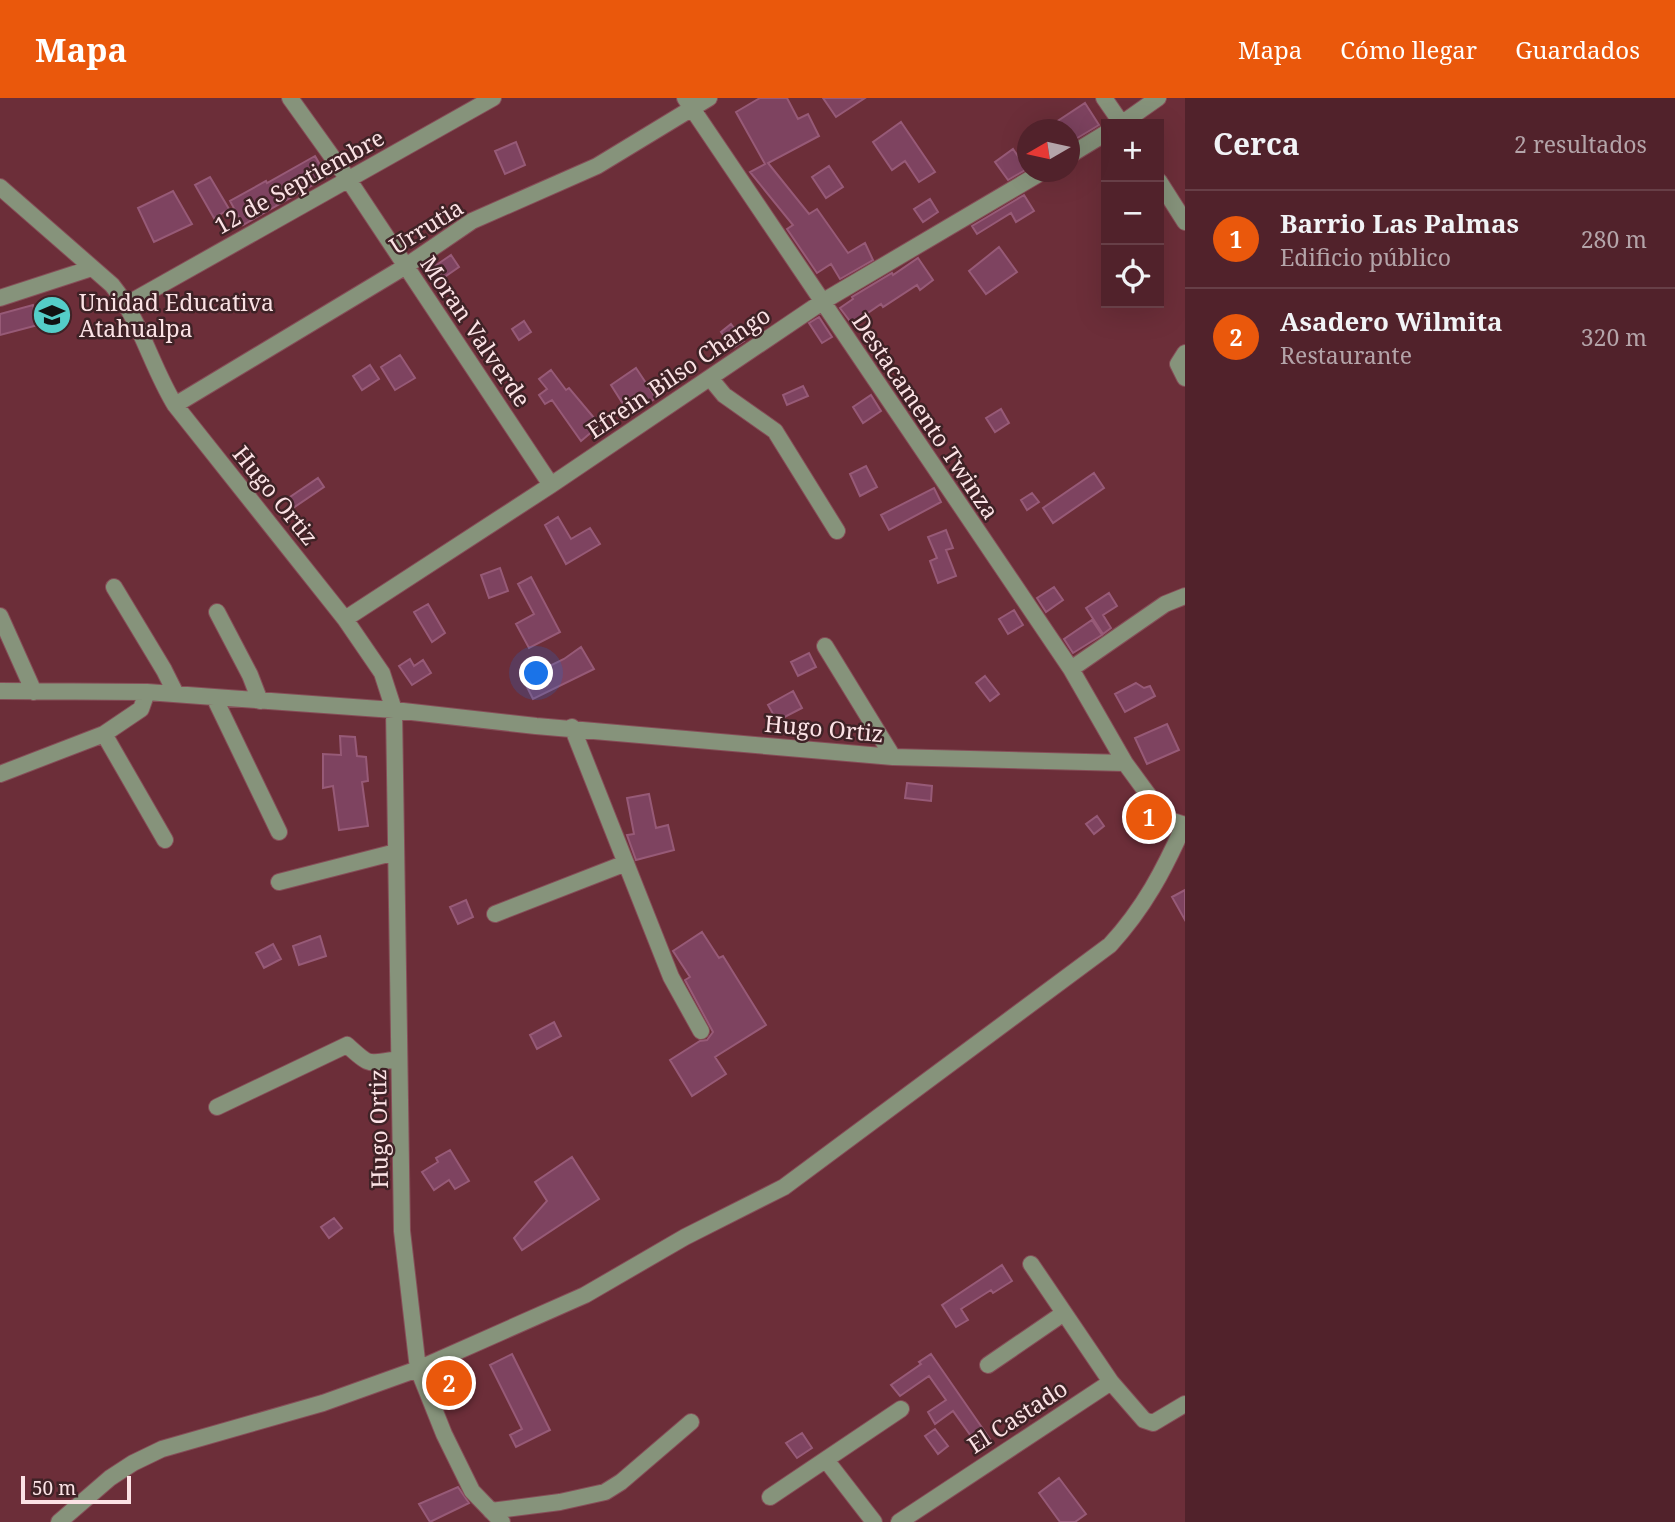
<!DOCTYPE html>
<html lang="es">
<head>
<meta charset="utf-8">
<style>
  body { margin:0; font-family:"Noto Serif",serif; background:#5b2f37; color:#f1f3f6 }
  .controls { position:absolute; right:21px; top:21px; display:grid; overflow:hidden; border-radius:0px; box-shadow:0 7px 28px #0002 }
  .controls button { width:63px; height:63px; display:grid; place-items:center; padding:0; border:0; border-bottom:2px solid #673f47; background:#51222b; color:#f1f3f6; font:35px sans-serif }
  .compass { position:absolute; left:1017px; top:21px; width:63px; height:63px; border-radius:50%; background:#51222b; box-shadow:0 7px 28px #0002; rotate:261deg }
  .scale { position:absolute; left:21px; bottom:18px; width:110px; box-sizing:border-box; padding-left:7px; border:4px solid #fbe2e5; border-top:0; font-size:19px; line-height:24px; white-space:nowrap; color:#fbe2e5; -webkit-text-stroke:5px #3f2226; paint-order:stroke }
  .you { position:absolute; left:537px; top:576px; width:24px; height:24px; margin:-18px; border:5px solid #fff; border-radius:50%; background:#1a73e8; box-shadow:0 0 0 10px #1a73e833 }
  .badge { display:grid; place-items:center; width:46px; height:46px; border-radius:50%; background:#ea580c; color:#fff; font-size:23px; font-weight:700 }
  .pin { position:absolute; translate:-50% -50%; border:4px solid #fff; box-shadow:0 2px 7px #0006 }
  .list { margin:0; padding:0; list-style:none }
  h2 { display:flex; justify-content:space-between; align-items:center; height:91px; margin:0; padding:0 28px; font-size:30px }
  h2 small { font-size:23px; font-weight:400; color:#b4a4a9 }
  .list li { display:grid; grid-template-columns:46px 1fr auto; gap:21px; align-items:center; box-sizing:border-box; height:98px; padding:0 28px; border-top:2px solid #673f47 }
  .list b { display:block; font-size:26px; white-space:nowrap }
  .list p { margin:0; font-size:23px; white-space:nowrap; color:#b4a4a9 }
  .list em { font-size:23px; font-style:normal; color:#b4a4a9 }
  .icon { flex:none; width:38px; height:38px; fill:none; stroke:currentColor; stroke-width:2; stroke-linecap:round; stroke-linejoin:round }
  .map { position:relative; flex:none; width:1185px; height:1424px; overflow:hidden }
  header { display:flex; align-items:center; gap:42px; box-sizing:border-box; height:98px; padding:0 35px; background:#ea580c; color:#fff }
  header strong { font-size:33px }
  nav { display:flex; gap:38px; margin-inline-start:auto; font-size:24px }
  main { display:flex }
  aside { flex:1; background:#51222b }
  .map>svg:first-child { display:block }
</style>
</head>
<body>
<header>
<strong>Mapa</strong>
<nav><a>Mapa</a><a>Cómo llegar</a><a>Guardados</a></nav>
</header>
<main>
<div class="map">
<svg width="1185" height="1424" viewBox="0 0 1185 1424">
  <rect width="100%" height="100%" fill="#6c2e39"/>
  <path fill="#7e4360" stroke="#975a77" stroke-width="2" d="M 760,0 L 787,0 L 798,21 L 808,16 L 819,38 L 768,65 L 809,116 L 817,111 L 848,155 L 865,145 L 873,162 L 840,181 L 831,166 L 817,175 L 787,131 L 793,127 L 750,74 L 765,66 L 736,14 Z
    M 823,0 L 865,0 L 836,19 Z
    M 1085,5 L 1099,27 L 1069,45 L 1069,32 L 1044,32 Z
    M 901,24 L 935,74 L 919,84 L 905,63 L 892,72 L 873,44 Z
    M 516,44 L 525,67 L 505,76 L 495,53 Z
    M 1013,51 L 1027,71 L 1008,82 L 995,64 Z
    M 315,58 L 327,79 L 243,127 L 230,103 L 266,83 L 267,85 Z
    M 829,68 L 843,89 L 826,100 L 812,79 Z
    M 210,79 L 229,111 L 214,120 L 195,87 Z
    M 173,93 L 192,126 L 154,144 L 138,110 Z
    M 1024,97 L 1034,113 L 1016,124 L 1011,115 L 977,136 L 972,128 Z
    M 930,101 L 938,114 L 923,124 L 914,111 Z
    M 999,149 L 1017,174 L 986,196 L 969,173 Z
    M 451,157 L 459,169 L 443,180 L 435,168 Z
    M 918,160 L 933,182 L 920,192 L 917,187 L 883,209 L 881,206 L 852,226 L 840,210 L 853,201 L 852,199 L 892,175 L 893,177 Z
    M 33,207 L 38,227 L 0,237 L 0,216 Z
    M 819,219 L 832,239 L 822,245 L 809,225 Z
    M 524,223 L 531,234 L 519,242 L 512,231 Z
    M 731,226 L 744,243 L 733,250 L 721,234 Z
    M 400,257 L 415,280 L 395,292 L 381,269 Z
    M 370,267 L 379,281 L 362,292 L 353,278 Z
    M 636,270 L 656,300 L 630,317 L 611,287 Z
    M 551,272 L 566,292 L 569,290 L 600,327 L 581,343 L 552,302 L 545,306 L 539,297 L 547,291 L 539,281 Z
    M 803,288 L 808,298 L 787,307 L 783,297 Z
    M 871,297 L 881,313 L 863,325 L 853,309 Z
    M 1001,311 L 1009,325 L 995,334 L 986,320 Z
    M 866,368 L 877,389 L 860,398 L 850,376 Z
    M 1094,375 L 1104,390 L 1053,425 L 1043,410 Z
    M 318,380 L 324,389 L 293,410 L 287,401 Z
    M 934,390 L 941,404 L 889,432 L 881,417 Z
    M 1032,395 L 1039,404 L 1027,412 L 1021,402 Z
    M 558,419 L 571,441 L 590,430 L 600,446 L 566,466 L 545,427 Z
    M 946,432 L 953,450 L 946,452 L 956,478 L 938,485 L 930,463 L 937,460 L 928,439 Z
    M 500,470 L 508,493 L 489,500 L 481,477 Z
    M 531,479 L 560,534 L 529,550 L 516,526 L 534,516 L 518,486 Z
    M 1054,489 L 1063,502 L 1046,514 L 1037,500 Z
    M 1109,495 L 1117,508 L 1103,517 L 1111,530 L 1103,536 L 1086,510 Z
    M 428,506 L 445,535 L 432,544 L 414,514 Z
    M 1014,512 L 1023,527 L 1008,536 L 999,521 Z
    M 1092,522 L 1102,537 L 1073,555 L 1064,541 Z
    M 581,549 L 594,571 L 533,601 L 523,581 L 564,561 Z
    M 809,555 L 816,569 L 798,578 L 791,564 Z
    M 410,561 L 414,568 L 423,562 L 431,575 L 412,587 L 399,568 Z
    M 985,578 L 999,596 L 990,603 L 976,585 Z
    M 1136,585 L 1144,590 L 1150,588 L 1155,598 L 1125,614 L 1115,596 Z
    M 793,593 L 802,610 L 777,623 L 768,607 Z
    M 1167,626 L 1179,652 L 1147,666 L 1135,640 Z
    M 340,638 L 355,639 L 357,658 L 366,659 L 368,683 L 362,684 L 368,728 L 339,732 L 333,688 L 323,690 L 323,656 L 341,657 Z
    M 907,685 L 932,688 L 931,703 L 905,700 Z
    M 649,696 L 656,730 L 668,727 L 674,752 L 636,762 L 627,737 L 634,736 L 627,700 Z
    M 1097,718 L 1104,728 L 1094,736 L 1086,726 Z
    M 1185,792 L 1185,822 L 1172,799 Z
    M 466,802 L 473,819 L 458,826 L 450,809 Z
    M 702,834 L 719,860 L 723,858 L 766,927 L 715,959 L 726,976 L 692,998 L 670,962 L 700,943 L 707,942 L 713,934 L 685,882 L 690,879 L 673,853 Z
    M 320,838 L 326,858 L 299,867 L 293,848 Z
    M 273,846 L 281,861 L 264,870 L 256,855 Z
    M 554,924 L 561,938 L 537,951 L 530,937 Z
    M 450,1052 L 469,1083 L 455,1091 L 449,1082 L 434,1092 L 422,1074 L 438,1064 L 436,1060 Z
    M 572,1059 L 599,1101 L 522,1152 L 514,1140 L 547,1103 L 535,1084 Z
    M 334,1120 L 342,1130 L 329,1140 L 321,1129 Z
    M 1002,1167 L 1012,1183 L 993,1195 L 991,1192 L 961,1211 L 968,1222 L 956,1229 L 942,1207 Z
    M 512,1256 L 550,1332 L 516,1349 L 510,1337 L 522,1331 L 490,1267 Z
    M 931,1256 L 992,1344 L 981,1352 L 953,1313 L 935,1326 L 928,1314 L 946,1302 L 929,1278 L 900,1298 L 891,1287 L 921,1266 L 919,1264 Z
    M 455,1277 L 462,1294 L 448,1299 L 442,1282 Z
    M 935,1331 L 948,1348 L 938,1356 L 925,1338 Z
    M 802,1335 L 812,1350 L 797,1360 L 786,1345 Z
    M 1059,1380 L 1086,1416 L 1075,1424 L 1060,1424 L 1039,1395 Z
    M 458,1389 L 469,1405 L 430,1424 L 419,1406 Z"/>
  <g fill="none" stroke-linecap="round" stroke-linejoin="round">
    <g stroke="#864e58" stroke-width="18">
      <path id="minor" d="M 290,0 L 348,81 L 551,387
        M 685,0 L 1071,571 L 1125,665 L 1166,721 L 1185,727
        M 1104,0 L 1122,26
        M 1121,26 L 1158,0
        M 1070,57 L 1106,35
        M 1159,83 L 1185,124
        M 0,89 L 112,187 C 141,223 151,268 175,307 L 345,521 L 382,575 L 394,612 L 402,1133 L 418,1271 L 444,1336 L 472,1393 L 502,1424
        M 0,200 L 92,170
        M 127,206 L 493,0
        M 1185,255 L 1178,266 L 1185,280
        M 710,280 L 724,297 L 775,333 L 837,433
        M 175,307 L 406,168 L 472,123 L 597,68 L 709,0
        M 114,489 L 164,572 L 176,596
        M 217,514 L 250,577 L 260,603
        M 0,518 L 34,594
        M 345,521 L 551,387 L 822,204 L 1042,74
        M 825,548 L 893,659
        M 1071,571 L 1165,506 L 1185,498
        M 0,593 L 147,594 L 214,599 L 394,612 L 536,628 L 893,659 L 1125,665
        M 214,599 L 279,734
        M 572,629 L 671,879 L 701,933
        M 104,636 L 165,742
        M 0,676 L 104,636 L 141,611 L 147,594
        M 279,784 L 396,754
        M 495,816 L 626,765
        M 217,1009 L 347,947 C 372,970 367,965 399,961
        M 1031,1166 L 1111,1284
        M 988,1267 L 1064,1215
        M 826,1362 L 874,1424
        M 770,1399 L 901,1311
        M 491,1413 L 560,1404 L 605,1394 L 621,1384 L 691,1324
        M 59,1424 L 110,1380 L 133,1365 L 162,1351 L 323,1305 L 418,1271 L 585,1197 L 685,1139 L 784,1089 L 1110,847 C 1144,810 1164,772 1184,727
        M 899,1424 L 1111,1284 L 1144,1322 L 1153,1325 L 1185,1306"/>
    </g>
    <use href="#minor" stroke="#86937b" stroke-width="16"/>
  </g>
  <defs>
    <g id="school-disc" transform="scale(2.0125)"><circle r="9.5" fill="#54cdc8" stroke="#3f2226"/><path d="M0-5L7-2L0 1L-7-2ZM-4 1L0 2.5L4 1V4Q0 6-4 4Z" fill="#111"/></g>
  </defs>
  <g fill-rule="evenodd">
    <use href="#school-disc" x="52" y="217"/>
  </g>
  <g text-anchor="middle" dominant-baseline="central" stroke-width="5" stroke-linejoin="round" paint-order="stroke">
    <g font-size="23" fill="#fbe2e5" stroke="#3f2226">
      <text transform="translate(299 83) rotate(-29)">12 de Septiembre</text>
      <text transform="translate(426 128) rotate(-32)">Urrutia</text>
      <text transform="translate(476 233) rotate(56)">Moran Valverde</text>
      <text transform="translate(678 274) rotate(-34)">Efrein Bilso Chango</text>
      <text transform="translate(926 318) rotate(56)">Destacamento Twinza</text>
      <text transform="translate(276 397) rotate(51)">Hugo Ortiz</text>
      <text transform="translate(824 630) rotate(5)">Hugo Ortiz</text>
      <text transform="translate(378 1031) rotate(-91)">Hugo Ortiz</text>
      <text transform="translate(1017 1318) rotate(-33)">El Castado</text>
    </g>
    <g font-size="23" fill="#fbe2e5" stroke="#3f2226" text-anchor="start">
      <text x="79" y="204">Unidad Educativa<tspan x="79" dy="26">Atahualpa</tspan></text>
    </g>
  </g>
</svg>
<div class="controls">
<button>+</button>
<button>−</button>
<button><svg class="icon" aria-label="locate" viewBox="0 0 24 24"><circle cx="12" cy="12" r="6"/><path d="M12 2v4M12 18v4M2 12h4M18 12h4"/></svg></button>
</div>
<svg class="compass" viewBox="-18 -18 36 36"><path d="M0-13l5 13h-10z" fill="#e53935"/><path d="M0 13l5-13h-10z" fill="#b4a4a9"/></svg>
<div class="scale">50 m</div>
<div class="you"></div>
<div class="pin badge" style="left:1149px;top:719px">1</div>
<div class="pin badge" style="left:449px;top:1285px">2</div>
</div>
<aside>
<h2>Cerca<small>2 resultados</small></h2>
<ul class="list">
<li><span class="badge">1</span><div><b>Barrio Las Palmas</b><p>Edificio público</p></div><em>280 m</em></li>
<li><span class="badge">2</span><div><b>Asadero Wilmita</b><p>Restaurante</p></div><em>320 m</em></li>
</ul>
</aside>
</main>
</body>
</html>
